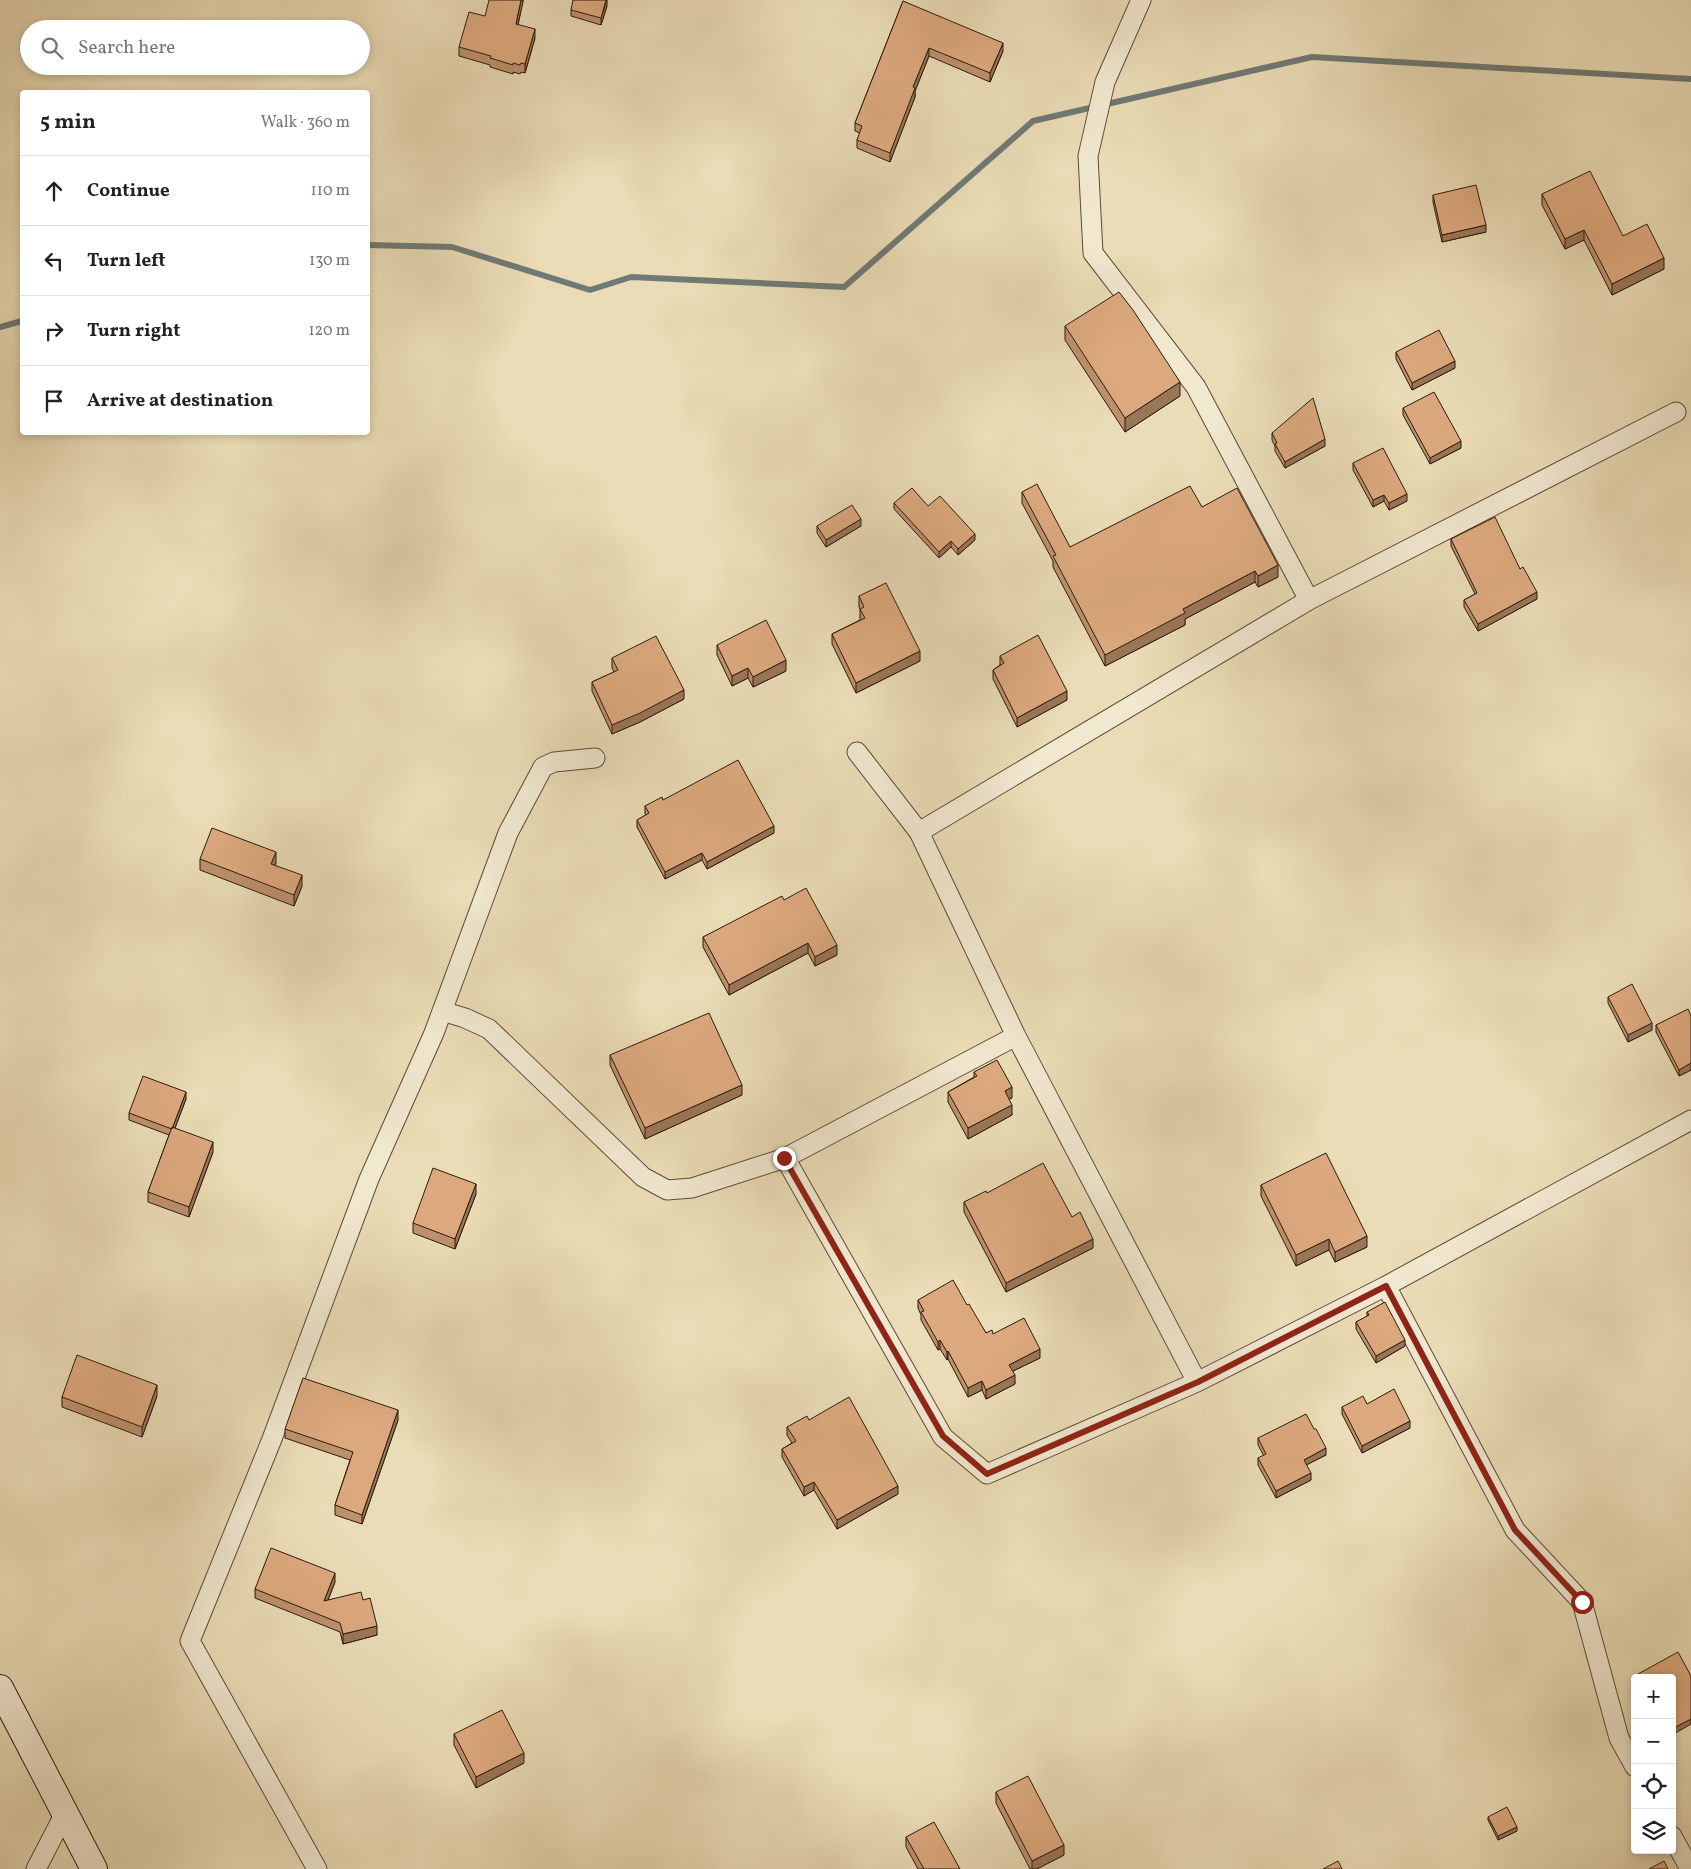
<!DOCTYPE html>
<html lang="en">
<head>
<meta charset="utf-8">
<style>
  body { margin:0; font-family:Vollkorn,serif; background:#f6f6f6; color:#202124 }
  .controls { position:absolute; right:15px; bottom:15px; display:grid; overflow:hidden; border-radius:5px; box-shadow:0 2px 8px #0003 }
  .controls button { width:45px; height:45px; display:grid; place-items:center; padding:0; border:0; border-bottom:1px solid #e0e0e0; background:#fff; color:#202124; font:25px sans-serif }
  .stop { position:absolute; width:15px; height:15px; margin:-11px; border:4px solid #8f2418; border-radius:50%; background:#fff }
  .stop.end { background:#8f2418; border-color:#fff; box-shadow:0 1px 5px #0008 }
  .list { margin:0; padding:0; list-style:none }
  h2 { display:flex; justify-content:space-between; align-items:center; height:65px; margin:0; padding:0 20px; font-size:21px }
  h2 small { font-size:16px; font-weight:400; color:#757577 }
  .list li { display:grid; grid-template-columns:32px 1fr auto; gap:15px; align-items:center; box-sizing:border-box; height:70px; padding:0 20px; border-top:1px solid #e0e0e0 }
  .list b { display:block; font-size:19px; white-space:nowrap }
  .list em { font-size:16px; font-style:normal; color:#757577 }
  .icon { flex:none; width:28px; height:28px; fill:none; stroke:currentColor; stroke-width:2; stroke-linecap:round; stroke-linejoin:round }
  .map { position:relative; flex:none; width:1691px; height:1869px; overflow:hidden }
  .search { position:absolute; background:#fff; box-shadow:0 2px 8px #0003; left:20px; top:20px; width:350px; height:55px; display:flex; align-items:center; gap:12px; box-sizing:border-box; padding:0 18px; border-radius:28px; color:#757577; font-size:19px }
  .panel { position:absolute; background:#fff; box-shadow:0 2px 8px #0003; left:20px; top:90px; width:350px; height:345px; border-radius:5px }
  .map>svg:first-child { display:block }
</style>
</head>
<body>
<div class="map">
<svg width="1691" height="1869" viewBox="0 0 1691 1869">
  <rect width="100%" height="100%" fill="#eadcb6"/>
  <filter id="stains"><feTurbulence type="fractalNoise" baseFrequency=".004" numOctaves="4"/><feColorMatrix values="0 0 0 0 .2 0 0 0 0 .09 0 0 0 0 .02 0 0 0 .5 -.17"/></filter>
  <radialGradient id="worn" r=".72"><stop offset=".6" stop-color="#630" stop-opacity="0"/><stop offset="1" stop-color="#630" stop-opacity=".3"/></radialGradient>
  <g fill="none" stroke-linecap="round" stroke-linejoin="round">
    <path stroke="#707a74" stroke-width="6" d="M 368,245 L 452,247 L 590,290 L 631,277 L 844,287 L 1033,121 L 1312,57 L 1691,79
      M 0,327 L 22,321"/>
    <g stroke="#5c4b37" stroke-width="21">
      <path id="minor" d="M 1141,0 L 1105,82 L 1088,156 L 1093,253 L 1196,387 L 1309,600 L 919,832 L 1016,1036 L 1197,1382
        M 1309,600 L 1676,412
        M 857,752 L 919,832
        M 442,1011 L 465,1018 L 489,1029 L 643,1177 L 667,1190 L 692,1188 L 785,1158 L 1016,1036
        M 785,1158 L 943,1437 L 987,1474 L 1197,1382 L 1386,1286 L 1515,1530 L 1582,1602 L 1619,1738 L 1635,1767
        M 1386,1286 L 1691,1120
        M 1672,1836 L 1690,1869
        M 36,1869 L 65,1813
        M 317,1869 L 190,1641 L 272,1439 L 369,1179 L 434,1033 L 508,833 L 543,767 L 554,762 L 595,758"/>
    </g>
    <g stroke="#2d1b0d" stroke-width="28">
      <path id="secondary" d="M 0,1688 L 94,1869"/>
    </g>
    <use href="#minor" stroke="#f1e8d0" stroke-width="19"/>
    <use href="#secondary" stroke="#f1e8d0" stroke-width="26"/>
  </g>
  <path fill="#bd916c" stroke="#2d1b0d" d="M 523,0 L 518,25 L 535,38 L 525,73 L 521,72 L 520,74 L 513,72 L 513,74 L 490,67 L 490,65 L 459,56 L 459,47 L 485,16 Z
    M 903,1 L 1003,51 L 990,82 L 929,56 L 915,91 L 915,97 L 890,162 L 857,148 L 857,140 L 860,133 L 855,131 L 855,123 Z
    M 607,6 L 601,25 L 571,16 L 571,10 Z
    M 1542,194 L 1623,236 L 1664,269 L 1612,295 L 1584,240 L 1565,249 L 1542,205 Z
    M 1433,195 L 1486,232 L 1442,242 L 1433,202 Z
    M 1065,326 L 1180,396 L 1125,432 L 1065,340 Z
    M 1396,352 L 1455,368 L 1412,390 L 1396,359 Z
    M 1403,408 L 1461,448 L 1430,464 L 1403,415 Z
    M 1272,433 L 1325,446 L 1285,468 L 1275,451 L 1275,446 L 1272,440 Z
    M 1353,463 L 1407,501 L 1389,510 L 1384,501 L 1373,507 L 1353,470 Z
    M 1022,492 L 1070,547 L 1202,507 L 1278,577 L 1258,587 L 1255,582 L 1185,619 L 1185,625 L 1105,666 L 1053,567 L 1053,561 L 1022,503 Z
    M 894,503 L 928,506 L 975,540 L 958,555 L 951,547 L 939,558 L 894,509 Z
    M 817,526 L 861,526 L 826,547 L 817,533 Z
    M 1451,539 L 1520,569 L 1537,599 L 1478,631 L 1464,607 L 1464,600 L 1475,594 L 1451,546 Z
    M 859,596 L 920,661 L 856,693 L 832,644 L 832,634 L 860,620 L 860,609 L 859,607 Z
    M 717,645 L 786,671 L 753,687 L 748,678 L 732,686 L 717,655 Z
    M 1000,656 L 1067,700 L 1017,727 L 993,679 L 993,670 L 1000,665 Z
    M 612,658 L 684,699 L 640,722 L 612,734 L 592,691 L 592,682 L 614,672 L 612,668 Z
    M 663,800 L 774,833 L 707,869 L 702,860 L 665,879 L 637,827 L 637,820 L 646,815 L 645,814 L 645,806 Z
    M 200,859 L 276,863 L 275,865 L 302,886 L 294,906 L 200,870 Z
    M 784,900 L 837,955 L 815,966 L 808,953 L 729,995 L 703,947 L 703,937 Z
    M 1608,997 L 1652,1030 L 1628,1042 L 1608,1003 Z
    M 1691,1016 L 1691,1070 L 1679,1076 L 1656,1032 L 1656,1025 Z
    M 610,1055 L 742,1095 L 645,1139 L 610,1065 Z
    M 974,1072 L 1012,1098 L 1009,1099 L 1012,1115 L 968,1139 L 948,1102 L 948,1092 L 974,1077 Z
    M 186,1099 L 175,1128 L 213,1152 L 189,1217 L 148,1202 L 148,1192 L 169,1135 L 129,1120 L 129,1113 Z
    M 1261,1185 L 1367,1247 L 1335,1262 L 1329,1250 L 1296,1266 L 1261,1196 Z
    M 987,1193 L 1072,1217 L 1093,1248 L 1006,1292 L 964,1212 L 964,1202 Z
    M 476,1194 L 455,1249 L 413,1233 L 413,1223 Z
    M 918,1300 L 967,1305 L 986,1333 L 993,1334 L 1040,1358 L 1013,1371 L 1015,1384 L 986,1399 L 982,1390 L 968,1397 L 948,1359 L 947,1360 L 940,1349 L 938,1350 L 921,1320 L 921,1315 L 918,1308 Z
    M 1367,1312 L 1405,1346 L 1376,1363 L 1356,1329 L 1356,1322 L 1367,1317 Z
    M 157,1396 L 142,1437 L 62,1407 L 62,1397 Z
    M 1367,1404 L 1410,1428 L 1362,1453 L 1342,1414 L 1342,1407 Z
    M 398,1420 L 362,1524 L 335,1515 L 335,1505 L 350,1460 L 285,1438 L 285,1429 Z
    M 809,1420 L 898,1494 L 837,1529 L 814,1490 L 804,1496 L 782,1457 L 782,1449 L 792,1443 L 787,1435 L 787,1427 Z
    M 1258,1438 L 1326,1455 L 1306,1465 L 1311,1480 L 1276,1498 L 1258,1465 L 1258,1458 L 1264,1456 L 1258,1445 Z
    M 335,1582 L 328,1600 L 363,1600 L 377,1635 L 343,1644 L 340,1632 L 255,1598 L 255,1589 Z
    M 454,1734 L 524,1763 L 476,1788 L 454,1745 Z
    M 996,1792 L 1064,1855 L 1037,1869 L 1030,1869 L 996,1803 Z
    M 1488,1817 L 1517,1831 L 1498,1840 L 1488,1820 Z
    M 906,1837 L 960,1869 L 918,1869 L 906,1847 Z"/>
  <path fill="#9a7658" stroke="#2d1b0d" d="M 521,0 L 523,0 L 523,2 L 516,33 L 516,24 Z
    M 607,0 L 607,6 L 601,25 L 601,18 Z
    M 535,29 L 535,38 L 525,73 L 525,64 Z
    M 1003,43 L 1003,51 L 990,82 L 990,73 Z
    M 929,48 L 929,56 L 915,91 L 915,97 L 890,162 L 890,153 L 913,87 Z
    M 1486,225 L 1486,232 L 1442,242 L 1442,235 Z
    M 1584,230 L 1584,240 L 1565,249 L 1565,239 Z
    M 1664,258 L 1664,269 L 1612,295 L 1612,284 Z
    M 1455,361 L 1455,368 L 1412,390 L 1412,383 Z
    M 1180,382 L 1180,396 L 1125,432 L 1125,418 Z
    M 1325,439 L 1325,446 L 1285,468 L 1285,462 Z
    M 1461,441 L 1461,448 L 1430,464 L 1430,458 Z
    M 1407,494 L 1407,501 L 1389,510 L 1389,503 Z
    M 1384,495 L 1384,501 L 1373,507 L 1373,500 Z
    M 861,519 L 861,526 L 826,547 L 826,540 Z
    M 975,534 L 975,540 L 958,555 L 958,549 Z
    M 951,541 L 951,547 L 939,558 L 939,552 Z
    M 1278,565 L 1278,577 L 1258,587 L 1258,576 Z
    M 1255,571 L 1255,582 L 1185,619 L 1185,625 L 1105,666 L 1105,655 L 1183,609 Z
    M 1537,592 L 1537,599 L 1478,631 L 1478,624 Z
    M 920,651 L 920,661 L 856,693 L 856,683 Z
    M 786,660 L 786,671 L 753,687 L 753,677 Z
    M 748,668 L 748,678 L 732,686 L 732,676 Z
    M 684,690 L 684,699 L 640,722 L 612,734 L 612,725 Z
    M 1067,691 L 1067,700 L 1017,727 L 1017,718 Z
    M 774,826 L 774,833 L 707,869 L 707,862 Z
    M 276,852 L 276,863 L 271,874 L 271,864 Z
    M 702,853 L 702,860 L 665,879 L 665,872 Z
    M 302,875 L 302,886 L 294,906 L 294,895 Z
    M 808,943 L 808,953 L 729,995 L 729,985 Z
    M 837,945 L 837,955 L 815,966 L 815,957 Z
    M 1652,1023 L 1652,1030 L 1628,1042 L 1628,1035 Z
    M 1691,1063 L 1691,1070 L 1679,1076 L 1679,1070 Z
    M 742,1085 L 742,1095 L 645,1139 L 645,1128 Z
    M 1012,1087 L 1012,1098 L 1005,1101 L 1005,1091 Z
    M 186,1092 L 186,1099 L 172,1136 L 172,1129 Z
    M 1012,1105 L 1012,1115 L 968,1139 L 968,1128 Z
    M 213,1142 L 213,1152 L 189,1217 L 189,1207 Z
    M 476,1184 L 476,1194 L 455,1249 L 455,1239 Z
    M 1367,1236 L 1367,1247 L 1335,1262 L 1335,1252 Z
    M 1093,1239 L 1093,1248 L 1006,1292 L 1006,1283 Z
    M 1329,1239 L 1329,1250 L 1296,1266 L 1296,1255 Z
    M 940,1340 L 940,1349 L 938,1350 L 938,1342 Z
    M 1405,1340 L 1405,1346 L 1376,1363 L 1376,1356 Z
    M 1040,1349 L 1040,1358 L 1009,1373 L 1009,1365 Z
    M 948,1351 L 948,1359 L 947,1360 L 947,1352 Z
    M 1015,1375 L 1015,1384 L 986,1399 L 986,1390 Z
    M 982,1381 L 982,1390 L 968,1397 L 968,1388 Z
    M 157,1385 L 157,1396 L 142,1437 L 142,1427 Z
    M 398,1410 L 398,1420 L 362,1524 L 362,1515 Z
    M 1410,1421 L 1410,1428 L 1362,1453 L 1362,1446 Z
    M 1326,1448 L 1326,1455 L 1304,1466 L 1304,1460 Z
    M 1311,1473 L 1311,1480 L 1276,1498 L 1276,1491 Z
    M 814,1482 L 814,1490 L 804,1496 L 804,1487 Z
    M 898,1486 L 898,1494 L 837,1529 L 837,1520 Z
    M 335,1573 L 335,1582 L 324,1610 L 324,1601 Z
    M 377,1626 L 377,1635 L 343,1644 L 343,1634 Z
    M 1691,1719 L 1691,1724 L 1672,1735 L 1672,1729 Z
    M 524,1753 L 524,1763 L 476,1788 L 476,1777 Z
    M 1517,1827 L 1517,1831 L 1498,1840 L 1498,1836 Z
    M 1064,1845 L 1064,1855 L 1037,1869 L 1032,1869 L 1032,1861 Z"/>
  <path fill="#dca97e" stroke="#2d1b0d" d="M 489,0 L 521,0 L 516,24 L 535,29 L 525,64 L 521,63 L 520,65 L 513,63 L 513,65 L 490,58 L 491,56 L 459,47 L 469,12 L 485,16 Z
    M 573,0 L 606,0 L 601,18 L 571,10 Z
    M 903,1 L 1003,43 L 990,73 L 929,48 L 913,87 L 915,88 L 890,153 L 857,140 L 862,126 L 855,123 Z
    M 1590,171 L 1623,236 L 1647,224 L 1664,258 L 1612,284 L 1584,230 L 1565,239 L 1542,194 Z
    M 1476,185 L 1486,225 L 1442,235 L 1433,195 Z
    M 1119,292 L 1133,310 L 1180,382 L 1125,418 L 1065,326 Z
    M 1439,330 L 1455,361 L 1412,383 L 1396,352 Z
    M 1434,392 L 1461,441 L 1430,458 L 1403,408 Z
    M 1313,398 L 1325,439 L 1285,462 L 1275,444 L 1277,443 L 1272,433 Z
    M 1383,448 L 1407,494 L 1389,503 L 1384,495 L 1373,500 L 1353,463 Z
    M 1037,484 L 1070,547 L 1190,486 L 1202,507 L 1237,488 L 1278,565 L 1258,576 L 1255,571 L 1183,609 L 1185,613 L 1105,655 L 1053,556 L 1056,555 L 1022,492 Z
    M 912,488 L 928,506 L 940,496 L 975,534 L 958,549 L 951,541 L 939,552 L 894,503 Z
    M 852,505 L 861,519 L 826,540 L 817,526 Z
    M 1495,517 L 1520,569 L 1523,567 L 1537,592 L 1478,624 L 1464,600 L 1477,593 L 1451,539 Z
    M 886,583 L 920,651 L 856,683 L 832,634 L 865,618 L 860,609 L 864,607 L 859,596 Z
    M 766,620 L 786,660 L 753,677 L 748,668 L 732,676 L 717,645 Z
    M 1038,635 L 1067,691 L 1017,718 L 993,670 L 1004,663 L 1000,656 Z
    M 656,636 L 684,690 L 640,713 L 612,725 L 592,682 L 618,670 L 612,658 Z
    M 738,760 L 774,826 L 707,862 L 702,853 L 665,872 L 637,820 L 649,813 L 645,806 L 662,797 L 663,800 Z
    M 212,828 L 276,852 L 271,864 L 302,875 L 294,895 L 200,859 Z
    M 806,888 L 837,945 L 815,957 L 808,943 L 729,985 L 703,937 L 782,896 L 784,900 Z
    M 1632,984 L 1652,1023 L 1628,1035 L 1608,997 Z
    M 1688,1009 L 1691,1016 L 1691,1063 L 1679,1070 L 1656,1025 Z
    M 709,1013 L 742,1085 L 645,1128 L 610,1055 Z
    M 997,1060 L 1012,1087 L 1005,1091 L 1012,1105 L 968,1128 L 948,1092 L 977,1076 L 974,1072 Z
    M 143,1076 L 186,1092 L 172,1129 L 129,1113 Z
    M 172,1127 L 213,1142 L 189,1207 L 148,1192 Z
    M 1326,1153 L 1367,1236 L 1335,1252 L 1329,1239 L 1296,1255 L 1261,1185 Z
    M 1043,1163 L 1072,1217 L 1080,1212 L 1093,1239 L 1006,1283 L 964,1202 L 986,1191 L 987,1193 Z
    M 433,1168 L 476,1184 L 455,1239 L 413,1223 Z
    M 953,1280 L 967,1305 L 969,1304 L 986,1333 L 992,1330 L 993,1334 L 1024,1318 L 1040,1349 L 1009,1365 L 1015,1375 L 986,1390 L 982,1381 L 968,1388 L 948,1351 L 947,1352 L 940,1340 L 938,1342 L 921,1312 L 924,1311 L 918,1300 Z
    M 1385,1302 L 1405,1340 L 1376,1356 L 1356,1322 L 1369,1315 L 1367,1312 Z
    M 77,1355 L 157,1385 L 142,1427 L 62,1397 Z
    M 303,1378 L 398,1410 L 362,1515 L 335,1505 L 353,1452 L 285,1429 Z
    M 1394,1389 L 1410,1421 L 1362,1446 L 1342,1407 L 1363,1396 L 1367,1404 Z
    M 849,1397 L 898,1486 L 837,1520 L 814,1482 L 804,1487 L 782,1449 L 796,1441 L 787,1427 L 807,1416 L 809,1420 Z
    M 1306,1414 L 1314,1429 L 1316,1429 L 1326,1448 L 1304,1460 L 1311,1473 L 1276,1491 L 1258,1458 L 1266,1454 L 1258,1438 Z
    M 271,1548 L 335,1573 L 324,1601 L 361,1592 L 363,1600 L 370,1598 L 377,1626 L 343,1634 L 340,1623 L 255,1589 Z
    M 1678,1652 L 1691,1676 L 1691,1719 L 1672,1729 L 1672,1678 L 1640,1678 L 1638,1674 Z
    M 502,1710 L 524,1753 L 476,1777 L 454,1734 Z
    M 1028,1776 L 1064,1845 L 1032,1861 L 996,1792 Z
    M 1507,1807 L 1517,1827 L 1498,1836 L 1488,1817 Z
    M 934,1822 L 960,1869 L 924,1869 L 906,1837 Z
    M 1338,1861 L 1342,1869 L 1323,1869 Z
    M 1664,1861 L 1668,1869 L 1649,1869 Z"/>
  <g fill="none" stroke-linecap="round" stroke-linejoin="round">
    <path stroke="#8f2418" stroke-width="6" d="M 784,1158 L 943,1436 L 987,1474 L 1198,1382 L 1386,1286 L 1515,1530 L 1582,1602"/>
  </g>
  <rect width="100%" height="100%" filter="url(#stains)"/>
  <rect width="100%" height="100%" fill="url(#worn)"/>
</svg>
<div class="controls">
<button>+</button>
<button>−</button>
<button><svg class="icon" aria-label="locate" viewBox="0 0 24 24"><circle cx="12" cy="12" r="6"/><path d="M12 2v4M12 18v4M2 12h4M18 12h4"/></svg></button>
<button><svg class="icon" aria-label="layers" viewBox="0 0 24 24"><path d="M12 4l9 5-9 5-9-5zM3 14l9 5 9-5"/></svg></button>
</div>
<div class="stop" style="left:1582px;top:1602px"></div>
<div class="stop end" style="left:784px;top:1158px"></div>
<div class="search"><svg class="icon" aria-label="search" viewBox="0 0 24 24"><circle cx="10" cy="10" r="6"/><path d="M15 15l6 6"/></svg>Search here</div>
<section class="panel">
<h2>5 min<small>Walk · 360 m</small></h2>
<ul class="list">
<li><svg class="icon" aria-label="ahead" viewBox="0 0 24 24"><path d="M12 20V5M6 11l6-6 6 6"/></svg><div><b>Continue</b></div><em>110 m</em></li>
<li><svg class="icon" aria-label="left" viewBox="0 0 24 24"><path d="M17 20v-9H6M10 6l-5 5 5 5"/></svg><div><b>Turn left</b></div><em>130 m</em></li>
<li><svg class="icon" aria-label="right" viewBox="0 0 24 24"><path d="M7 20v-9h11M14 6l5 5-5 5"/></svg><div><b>Turn right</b></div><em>120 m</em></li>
<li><svg class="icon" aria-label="arrive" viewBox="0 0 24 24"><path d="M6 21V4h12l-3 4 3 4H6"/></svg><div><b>Arrive at destination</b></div></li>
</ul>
</section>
</div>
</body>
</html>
